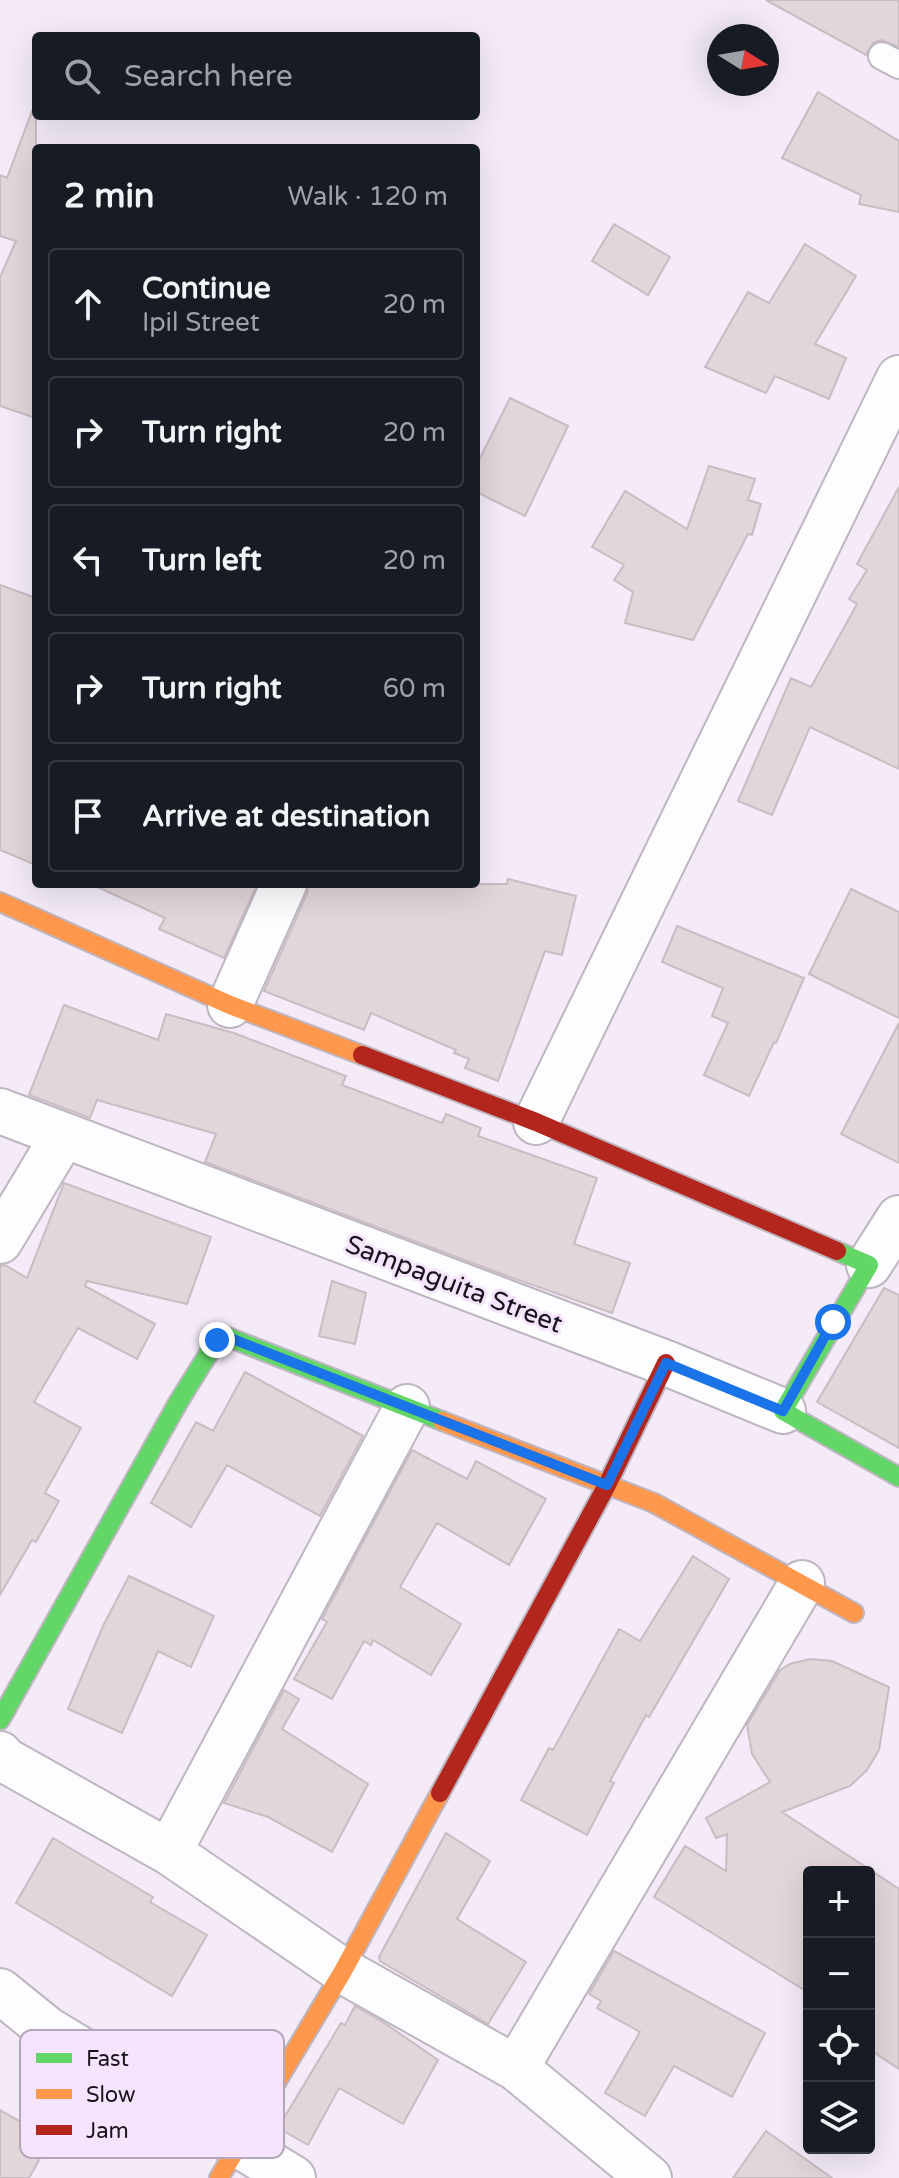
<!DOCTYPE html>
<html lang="en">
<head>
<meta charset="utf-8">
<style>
  body { margin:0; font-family:"Varela Round",sans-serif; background:#242831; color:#f1f3f6 }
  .controls { position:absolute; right:24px; bottom:24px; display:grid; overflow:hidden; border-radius:8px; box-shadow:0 8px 32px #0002 }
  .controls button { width:72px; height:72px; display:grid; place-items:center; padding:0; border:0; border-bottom:2px solid #363941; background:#171b24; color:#f1f3f6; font:40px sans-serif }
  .compass { position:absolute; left:707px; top:24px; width:72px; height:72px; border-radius:50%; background:#171b24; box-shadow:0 8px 32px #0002; rotate:101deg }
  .stop { position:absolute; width:24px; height:24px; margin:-18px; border:6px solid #1a73e8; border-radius:50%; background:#fff }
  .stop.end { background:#1a73e8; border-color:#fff; box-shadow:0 2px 8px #0008 }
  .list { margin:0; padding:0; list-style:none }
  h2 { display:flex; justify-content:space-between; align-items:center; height:104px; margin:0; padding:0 32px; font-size:34px }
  h2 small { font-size:26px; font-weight:400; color:#9ea1a6 }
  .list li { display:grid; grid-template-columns:52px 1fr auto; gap:24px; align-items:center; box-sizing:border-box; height:112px; margin:0 16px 16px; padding:0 16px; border:2px solid #363941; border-radius:8px }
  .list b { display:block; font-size:30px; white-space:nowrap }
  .list p { margin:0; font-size:26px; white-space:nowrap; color:#9ea1a6 }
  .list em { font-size:26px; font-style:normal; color:#9ea1a6 }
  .icon { flex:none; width:44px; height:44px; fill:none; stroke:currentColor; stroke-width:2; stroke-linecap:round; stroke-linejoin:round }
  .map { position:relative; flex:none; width:899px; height:2178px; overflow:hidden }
  .search { position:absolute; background:#171b24; box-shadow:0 8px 32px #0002; left:32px; top:32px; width:448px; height:88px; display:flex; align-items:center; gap:20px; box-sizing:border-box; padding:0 28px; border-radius:8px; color:#9ea1a6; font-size:30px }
  .panel { position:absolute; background:#171b24; box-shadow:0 8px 32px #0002; left:32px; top:144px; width:448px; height:744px; border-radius:8px }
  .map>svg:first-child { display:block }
</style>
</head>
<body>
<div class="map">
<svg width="899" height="2178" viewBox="0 0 899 2178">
  <rect width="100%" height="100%" fill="#f4eaf8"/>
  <path fill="#e1d6da" stroke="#c7bdc2" stroke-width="2" d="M 766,0 L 899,0 L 899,47 L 881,40 L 873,43 L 866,55 Z
    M 818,92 L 899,141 L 899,212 L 859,204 L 861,195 L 782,158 Z
    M 32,111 L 36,112 L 36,418 L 0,406 L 0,277 L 16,241 L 0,236 L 0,175 L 7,178 Z
    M 614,224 L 670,257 L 648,295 L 592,261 Z
    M 805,244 L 856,276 L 815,344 L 846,358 L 829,399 L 775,376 L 766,393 L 705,367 L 748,292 L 769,303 Z
    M 510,398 L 568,426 L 525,516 L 476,492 L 476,466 Z
    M 709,466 L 755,479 L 748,500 L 761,504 L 752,535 L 748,534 L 693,640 L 625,623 L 633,592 L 614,580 L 624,565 L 592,547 L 625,491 L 687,529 Z
    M 899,487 L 899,769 L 810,727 L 772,815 L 738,801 L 791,678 L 811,687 L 857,604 L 849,599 L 867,570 L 857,564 Z
    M 0,585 L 36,598 L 36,865 L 0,850 Z
    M 508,879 L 576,896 L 562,955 L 545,951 L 498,1081 L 465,1068 L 469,1059 L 454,1053 L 456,1050 L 371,1013 L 364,1030 L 264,991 L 307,894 L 309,884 L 507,884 Z
    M 91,884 L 257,884 L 224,958 L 159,929 L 165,918 Z
    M 851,889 L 899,912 L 899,1018 L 809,974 Z
    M 677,926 L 804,978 L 776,1043 L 774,1042 L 749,1096 L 704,1075 L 728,1023 L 712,1016 L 723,988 L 662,962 Z
    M 64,1005 L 158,1040 L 166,1014 L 234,1033 L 346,1076 L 342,1085 L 442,1123 L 446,1114 L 481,1128 L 478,1136 L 597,1178 L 574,1244 L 630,1263 L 612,1313 L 499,1273 L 205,1162 L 216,1134 L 97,1100 L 90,1118 L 29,1095 Z
    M 899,1023 L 899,1163 L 841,1134 Z
    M 64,1183 L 211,1237 L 187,1304 L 87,1281 L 85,1286 L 155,1324 L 137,1359 L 78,1328 L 34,1402 L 81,1428 L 45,1493 L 59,1501 L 36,1542 L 32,1540 L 0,1595 L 0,1266 L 5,1265 L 27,1278 Z
    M 332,1281 L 366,1293 L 355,1344 L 319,1336 Z
    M 884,1288 L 899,1295 L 899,1448 L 817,1402 Z
    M 245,1372 L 363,1436 L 320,1516 L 227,1465 L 191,1527 L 151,1503 L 196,1422 L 213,1431 Z
    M 412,1450 L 467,1479 L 476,1461 L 546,1499 L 509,1565 L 437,1523 L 400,1587 L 461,1624 L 431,1675 L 373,1640 L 371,1645 L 364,1641 L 332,1699 L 294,1679 L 327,1622 L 322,1619 Z
    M 693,1556 L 729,1579 L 649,1717 L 646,1715 L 610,1781 L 614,1783 L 587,1835 L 521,1800 L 549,1748 L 553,1750 L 619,1629 L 640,1641 Z
    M 129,1576 L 214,1616 L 191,1667 L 158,1651 L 122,1733 L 68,1709 L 103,1626 Z
    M 810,1659 L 832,1661 L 889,1687 L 879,1750 L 867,1770 L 850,1786 L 782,1812 L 899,1889 L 899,2069 L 869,2049 L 869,1872 L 809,1872 L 809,1993 L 654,1897 L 685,1846 L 726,1871 L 727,1834 L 716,1838 L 706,1818 L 770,1782 L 752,1754 L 747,1725 L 780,1670 L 790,1664 Z
    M 284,1690 L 299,1699 L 282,1729 L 368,1784 L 332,1852 L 268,1817 L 224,1803 Z
    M 446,1833 L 490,1861 L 457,1919 L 526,1962 L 488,2024 L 380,1961 L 379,1957 Z
    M 53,1838 L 153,1897 L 150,1902 L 207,1935 L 172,1996 L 16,1903 Z
    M 614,1951 L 765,2033 L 732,2097 L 674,2066 L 645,2116 L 605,2093 L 640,2032 L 597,2008 L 601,2001 L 589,1994 Z
    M 355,2006 L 383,2022 L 438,2060 L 403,2124 L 339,2088 L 308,2145 L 278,2128 L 341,2023 L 345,2025 Z
    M 0,2110 L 51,2139 L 29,2178 L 0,2178 Z
    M 766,2131 L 832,2178 L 733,2178 Z"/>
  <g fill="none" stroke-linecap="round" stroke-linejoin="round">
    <g stroke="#bdb6c0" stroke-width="30">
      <path id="lane" d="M 882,56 L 899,65"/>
    </g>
    <g stroke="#bdb6c0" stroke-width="48">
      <path id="street" d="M 230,1005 L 284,884
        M 0,1111 L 666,1363 L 783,1411
        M 536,1122 L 899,378
        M 0,1241 L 63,1136
        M 869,1265 L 899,1218
        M 0,1754 L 5,1760 L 169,1852 L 343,1971 L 516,2068 L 649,2178
        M 169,1852 L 407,1407
        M 0,1991 L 47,2029 L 293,2178
        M 516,2068 L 802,1583"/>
    </g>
    <g stroke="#bdb6c0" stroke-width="22">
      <path id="fast" d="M 837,1251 L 869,1265 L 783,1411 L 899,1477
        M 0,1720 L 179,1401 L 217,1340 L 225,1336 L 442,1421"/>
    </g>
    <g stroke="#bdb6c0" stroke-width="22">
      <path id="slow" d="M 0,902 L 230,1005 L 362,1055
        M 442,1421 L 654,1503 L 854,1613
        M 219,2178 L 343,1971 L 440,1793"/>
    </g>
    <g stroke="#bdb6c0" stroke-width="22">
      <path id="jam" d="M 362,1055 L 536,1122 L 837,1251
        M 440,1793 L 607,1485 L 666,1363"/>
    </g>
    <use href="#lane" stroke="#fdfcfe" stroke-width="26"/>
    <use href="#street" stroke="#fdfcfe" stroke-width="44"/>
    <use href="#fast" stroke="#63d668" stroke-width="18"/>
    <use href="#slow" stroke="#ff974d" stroke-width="18"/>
    <use href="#jam" stroke="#b3261e" stroke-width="18"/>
  </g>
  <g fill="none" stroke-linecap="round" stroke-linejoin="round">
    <path stroke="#1a73e8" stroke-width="10" d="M 217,1340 L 225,1336 L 607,1485 L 666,1363 L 783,1411 L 833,1322"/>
  </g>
  <g text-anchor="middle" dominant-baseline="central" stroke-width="6" stroke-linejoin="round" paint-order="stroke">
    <g font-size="26" fill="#19131c" stroke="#f6e4fe">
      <text transform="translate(454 1284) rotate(21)">Sampaguita Street</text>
    </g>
  </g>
  <rect x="20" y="2030" width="264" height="128" rx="12" fill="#f6e4fe" stroke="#b4a5ba" stroke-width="2"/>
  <rect x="36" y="2053" width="36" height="10" fill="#63d668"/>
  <rect x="36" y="2089" width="36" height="10" fill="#ff974d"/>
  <rect x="36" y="2125" width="36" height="10" fill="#b3261e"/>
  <g font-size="22" fill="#19131c">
    <text x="86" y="2066">Fast</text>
    <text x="86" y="2102">Slow</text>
    <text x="86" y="2138">Jam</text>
  </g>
</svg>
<div class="controls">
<button>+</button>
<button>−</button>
<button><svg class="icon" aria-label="locate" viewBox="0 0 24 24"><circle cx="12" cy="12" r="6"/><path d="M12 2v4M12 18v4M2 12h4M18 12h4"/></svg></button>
<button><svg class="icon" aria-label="layers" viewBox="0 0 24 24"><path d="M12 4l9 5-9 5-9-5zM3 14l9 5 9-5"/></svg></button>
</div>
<svg class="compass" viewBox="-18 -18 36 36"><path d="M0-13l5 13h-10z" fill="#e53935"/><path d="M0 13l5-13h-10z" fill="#9ea1a6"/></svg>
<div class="stop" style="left:833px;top:1322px"></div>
<div class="stop end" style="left:217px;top:1340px"></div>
<div class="search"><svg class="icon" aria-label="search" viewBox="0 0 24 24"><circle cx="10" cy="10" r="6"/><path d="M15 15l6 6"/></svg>Search here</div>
<section class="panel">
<h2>2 min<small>Walk · 120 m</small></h2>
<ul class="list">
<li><svg class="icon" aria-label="ahead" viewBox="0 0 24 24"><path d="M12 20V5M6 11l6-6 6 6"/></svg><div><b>Continue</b><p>Ipil Street</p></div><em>20 m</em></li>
<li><svg class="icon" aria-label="right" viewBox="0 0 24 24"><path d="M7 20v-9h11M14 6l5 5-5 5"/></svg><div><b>Turn right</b></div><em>20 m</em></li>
<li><svg class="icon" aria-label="left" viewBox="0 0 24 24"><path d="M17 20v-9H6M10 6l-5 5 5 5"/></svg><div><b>Turn left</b></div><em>20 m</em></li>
<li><svg class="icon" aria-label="right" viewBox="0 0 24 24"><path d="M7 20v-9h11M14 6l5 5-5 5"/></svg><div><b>Turn right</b></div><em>60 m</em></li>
<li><svg class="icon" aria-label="arrive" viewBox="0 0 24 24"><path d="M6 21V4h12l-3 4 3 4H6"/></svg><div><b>Arrive at destination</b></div></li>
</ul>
</section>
</div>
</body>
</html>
